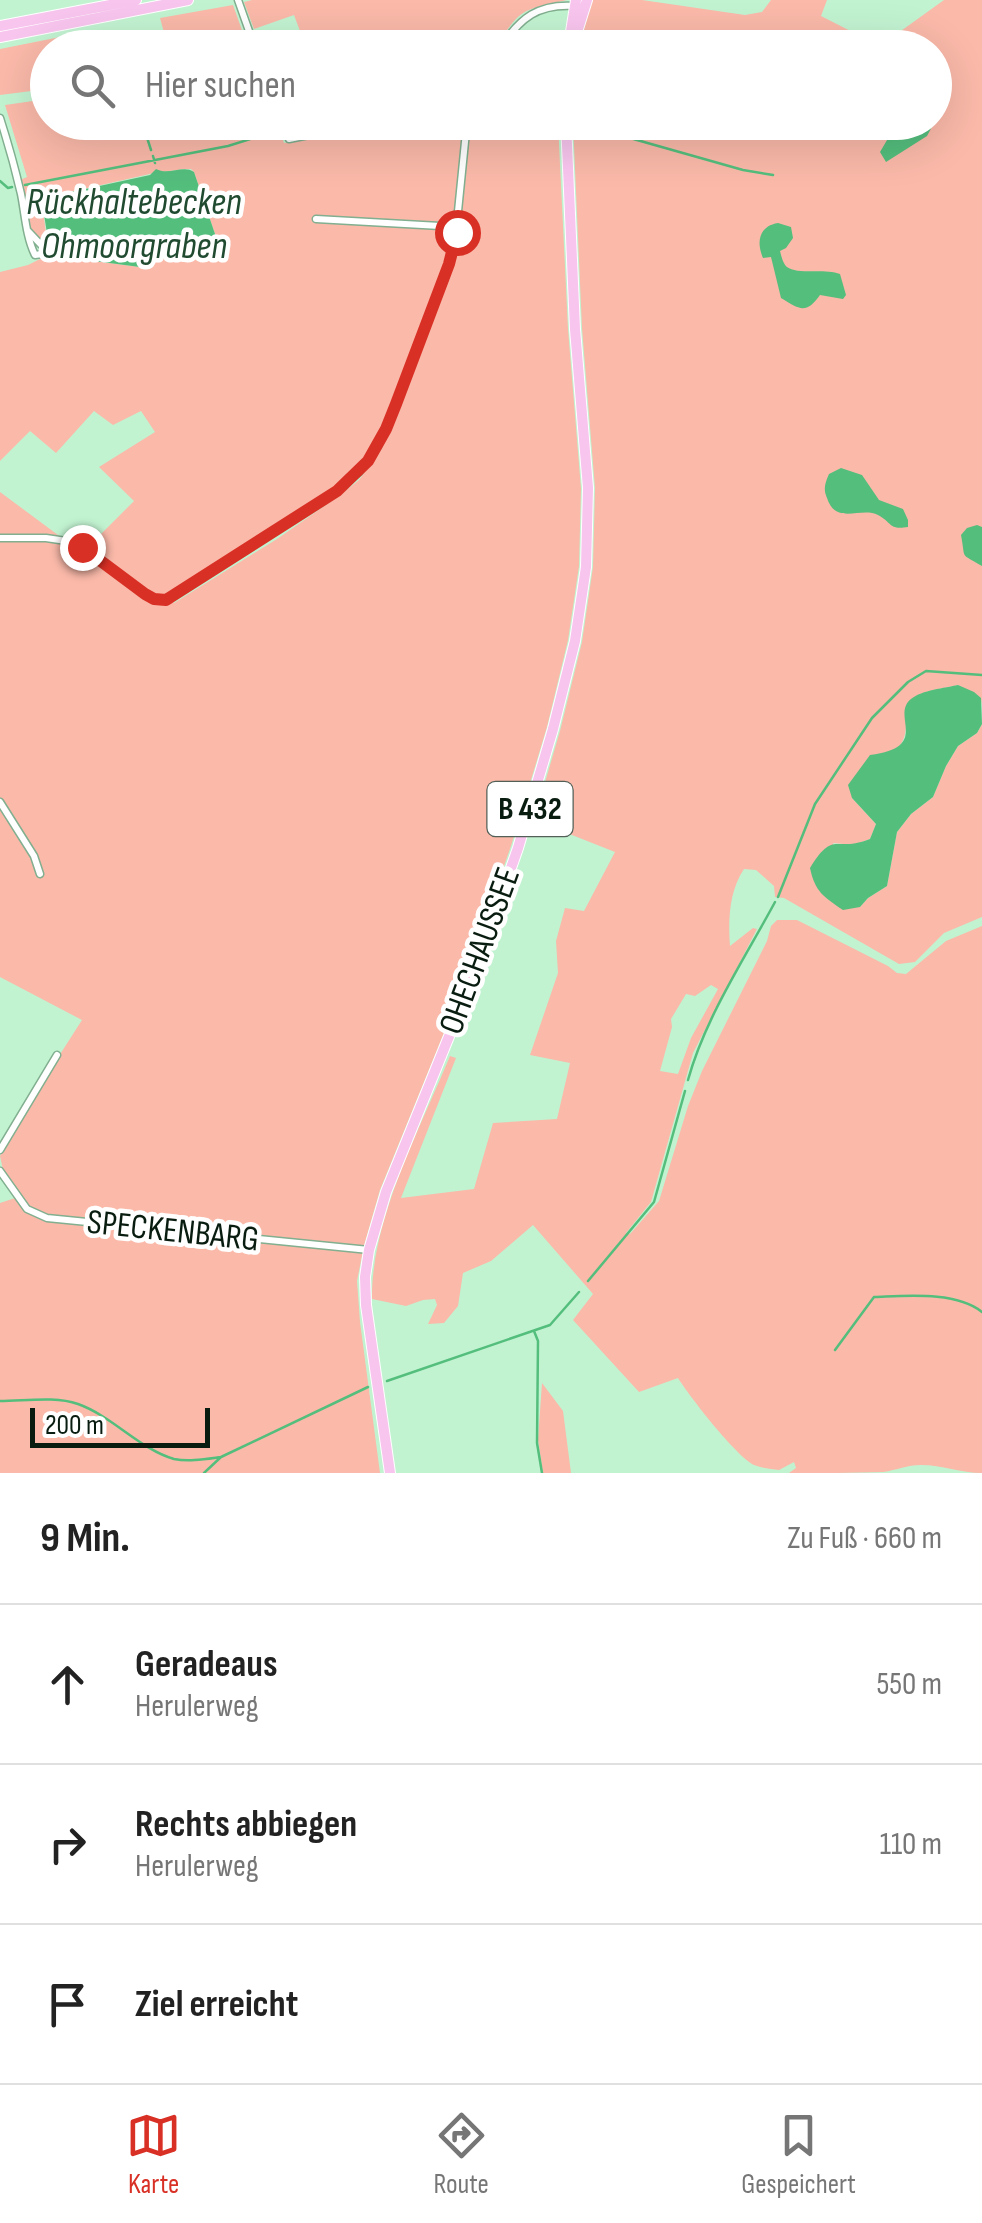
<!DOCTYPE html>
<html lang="de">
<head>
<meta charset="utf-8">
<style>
  body { margin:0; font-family:"Sofia Sans Condensed",sans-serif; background:#f6f6f6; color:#222 }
  .scale { position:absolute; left:30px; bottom:25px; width:180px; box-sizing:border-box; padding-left:10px; border:5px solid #091c10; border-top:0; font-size:28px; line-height:35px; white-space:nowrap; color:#091c10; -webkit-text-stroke:8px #fff; paint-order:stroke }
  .stop { position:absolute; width:30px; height:30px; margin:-22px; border:8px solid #d93025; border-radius:50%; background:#fff }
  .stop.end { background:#d93025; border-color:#fff; box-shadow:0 2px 10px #0008 }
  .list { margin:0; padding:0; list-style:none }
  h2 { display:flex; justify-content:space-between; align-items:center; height:130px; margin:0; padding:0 40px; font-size:42px }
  h2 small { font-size:32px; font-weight:400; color:#767676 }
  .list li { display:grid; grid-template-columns:65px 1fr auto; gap:30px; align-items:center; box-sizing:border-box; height:160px; padding:0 40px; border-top:2px solid #e0e0e0 }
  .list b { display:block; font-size:38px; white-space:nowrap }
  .list p { margin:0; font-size:32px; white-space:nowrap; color:#767676 }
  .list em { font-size:32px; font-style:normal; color:#767676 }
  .icon { flex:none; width:55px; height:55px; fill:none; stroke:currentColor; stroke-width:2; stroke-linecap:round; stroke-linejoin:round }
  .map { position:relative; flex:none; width:982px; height:1473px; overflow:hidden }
  .search { position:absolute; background:#fff; box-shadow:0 10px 40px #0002; left:30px; right:30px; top:30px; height:110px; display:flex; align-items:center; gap:25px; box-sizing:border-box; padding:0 35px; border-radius:55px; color:#767676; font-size:38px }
  .sheet { height:610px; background:#fff }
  nav { display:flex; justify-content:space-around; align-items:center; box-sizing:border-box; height:140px; border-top:2px solid #e0e0e0; background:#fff; font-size:28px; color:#767676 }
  nav a { display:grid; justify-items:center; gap:5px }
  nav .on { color:#d93025 }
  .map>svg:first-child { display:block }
</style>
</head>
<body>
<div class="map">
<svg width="982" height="1473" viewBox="0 0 982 1473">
  <rect width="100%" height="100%" fill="#c2f3d1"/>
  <path fill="#fab9a9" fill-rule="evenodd" d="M 252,0 L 567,0 C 520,11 522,7 495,48 L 386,47 L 383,40 C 355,49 333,47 306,47 L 294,15 L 254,29 L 244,2 Z
    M 592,0 L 642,0 L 745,15 L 762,12 L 771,0 L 827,0 L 821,16 L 880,46 L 944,0 L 982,0 L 982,705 L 981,698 L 958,685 C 940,690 907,690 906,713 C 906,725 907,734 901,744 L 852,798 L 876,824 L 870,839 L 854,845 L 833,843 L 860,907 L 868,898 L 887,886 L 897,832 L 911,814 L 933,797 L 946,766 L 958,746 L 977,733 L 982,724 L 982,917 L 944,933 L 915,962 L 899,964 L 784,898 L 775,897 L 774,886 L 756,870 L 744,869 C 729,891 728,921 730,946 L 753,928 L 757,929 L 693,1053 L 651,1202 L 626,1233 L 630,1234 L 659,1201 L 688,1106 L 702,1071 L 767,941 L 771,926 L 777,920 L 797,920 L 888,966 L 897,973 L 906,974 L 946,941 L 982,926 L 982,1473 C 961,1473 942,1465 921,1465 C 907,1465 897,1470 883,1472 C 853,1473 820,1473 789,1473 L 796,1468 L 794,1462 L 779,1470 C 772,1469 761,1468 754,1465 C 735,1455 690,1397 678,1378 L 639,1392 L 573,1320 L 593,1294 L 533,1225 L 491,1261 L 463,1273 L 458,1306 L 444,1323 L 428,1324 L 437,1305 L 435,1299 L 423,1300 L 406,1306 L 372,1299 C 371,1219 420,1129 450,1056 L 456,1058 L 401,1198 L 474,1189 L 493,1123 L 557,1119 L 570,1063 L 530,1055 L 558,973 L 556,941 L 565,908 L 584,911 L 615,852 L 534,820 L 560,731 L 582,642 L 593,567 L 595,488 L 582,328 L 573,123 L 934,122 L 934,48 L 579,47 ZM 711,985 L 718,989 L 691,1038 L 678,1074 L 660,1071 L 672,1027 L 671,1019 L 686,994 L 695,996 Z
    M 233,5 L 248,47 L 168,47 L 160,18 Z
    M 60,37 L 62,47 L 48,48 L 47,89 L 0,95 L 0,49 Z
    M 47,99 L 48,122 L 277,123 L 284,143 L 394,123 L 464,123 L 454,230 L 447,259 L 375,445 L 356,467 L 339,484 L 164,595 L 174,603 L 277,539 L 339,496 L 359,480 L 375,458 L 387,437 L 455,258 L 471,123 L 558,123 L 568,329 L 581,489 L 579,566 L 568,640 L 547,727 L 511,846 L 455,1006 L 380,1190 L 364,1246 L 357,1281 L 360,1322 L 380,1473 L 0,1473 L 0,1203 L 15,1198 L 3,1170 L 0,1156 L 27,1106 L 82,1020 L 0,977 L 0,492 L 58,535 L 88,547 L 134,501 L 99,467 L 155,432 L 141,411 L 113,425 L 94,411 L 56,453 L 30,431 L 0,461 L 0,272 L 28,265 L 44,257 L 46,249 L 31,230 L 20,180 L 27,177 L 5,105 ZM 185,169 L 191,169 L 194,172 L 215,234 L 210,241 L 140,267 L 56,256 L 48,249 L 42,202 L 44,198 L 154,173 Z
    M 542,1383 L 563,1411 L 571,1473 L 543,1473 L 538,1440 Z"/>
  <path fill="#54be7d" d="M 897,123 L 934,123 L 927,136 L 886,162 L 880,152 Z
    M 156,169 C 169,176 183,164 194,172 L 215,234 L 213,239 L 140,267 L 56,256 L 50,252 L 42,202 L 44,198 L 150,175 Z
    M 778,223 L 791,227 L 793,238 L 786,248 L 780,251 C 781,255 783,264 787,267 C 797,275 825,268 840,274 L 846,295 L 843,299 L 820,295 C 806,315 799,309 781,298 L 771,257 L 763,258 C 756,242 759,226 778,223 Z
    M 841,468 L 862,475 L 879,500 L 903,509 L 908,520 L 908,527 C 888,530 893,523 878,515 C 861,506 836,526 827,498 C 823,489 825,483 829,474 Z
    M 977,525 L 982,527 L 982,566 C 959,552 966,561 961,535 L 967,528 Z
    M 958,685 L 974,692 L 981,698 L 982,724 L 977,733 L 958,746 L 946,766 L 933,797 L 911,814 L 897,832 L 887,886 L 868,898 L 860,907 L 843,910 C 824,897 815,892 810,868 C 834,829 835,853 870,839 L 876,824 L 852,798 L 848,785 L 870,755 C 932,747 890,716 911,699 C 922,690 945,688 958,685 Z"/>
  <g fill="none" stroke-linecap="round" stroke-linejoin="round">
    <path stroke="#54be7d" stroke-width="2.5" d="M 142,122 L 151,150
      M 591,127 L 743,170 L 773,175
      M 153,156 L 155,163
      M 0,181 L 8,188 L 12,187
      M 25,185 L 228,146 L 279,130
      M 778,897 L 815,804 L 872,718 L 908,682 L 926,671 L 982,675
      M 688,1080 C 705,1018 745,958 775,902
      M 588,1281 L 654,1202 L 685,1091
      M 534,1331 L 538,1341 L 537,1443 L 542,1473
      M 835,1350 L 874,1297 C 906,1296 956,1291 982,1312
      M 387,1381 L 550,1325 L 579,1292
      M 0,1401 C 25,1401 55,1396 78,1404 C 112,1416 141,1450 174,1459 C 189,1462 206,1459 221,1457 L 368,1387
      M 204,1473 L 221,1457"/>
    <g stroke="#81af8f" stroke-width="9">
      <path id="minor" d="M 238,0 L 255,48
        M 500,48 C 520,18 538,3 576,6
        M 0,118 C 8,143 15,168 21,194 C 25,214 26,237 35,255 L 42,254 L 44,248 L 28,231
        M 283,122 L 289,139 L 373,122
        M 316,219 L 458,227
        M 0,538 L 46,538 L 73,542 L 145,594 L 154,599 L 166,600 L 337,491 L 359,472 L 378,446 L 396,404 L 454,251 L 467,122
        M 0,802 L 34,856 L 40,874
        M 0,1150 L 57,1055
        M 0,1171 L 27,1209 L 47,1218 L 369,1250"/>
    </g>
    <g stroke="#fff" stroke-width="12">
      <path id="primary" d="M 0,26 L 136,0
        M 0,37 L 188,0
        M 570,38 L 576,0
        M 572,48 L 587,0
        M 390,1473 L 366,1305 L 365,1277 L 369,1250 L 386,1192 L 471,982 L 518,848 L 553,729 L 575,641 L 586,567 L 588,488 L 575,329 L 566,122"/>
    </g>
    <use href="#minor" stroke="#fff" stroke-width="6"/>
    <use href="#primary" stroke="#f8c5ee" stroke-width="10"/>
  </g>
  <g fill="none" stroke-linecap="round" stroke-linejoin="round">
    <path stroke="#d93025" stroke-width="12" d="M 82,547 L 145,594 L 154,599 L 166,600 L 337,491 L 368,461 L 386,429 L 396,404 L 449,264 L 457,232"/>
  </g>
  <g text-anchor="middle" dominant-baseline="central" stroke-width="9" stroke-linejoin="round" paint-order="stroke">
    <rect fill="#fff" stroke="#536058" stroke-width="2.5" x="487.5" y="782" width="85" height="54" rx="8"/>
    <g font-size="32" font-weight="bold" fill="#091c10">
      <text x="530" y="809">B 432</text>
    </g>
    <g font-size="35" fill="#091c10" stroke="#fff">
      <text transform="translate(480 951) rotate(-70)">OHECHAUSSEE</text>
      <text transform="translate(173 1231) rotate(6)">SPECKENBARG</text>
    </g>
    <g font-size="38" font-style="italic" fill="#204b31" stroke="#fff">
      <text x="134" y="202">Rückhaltebecken<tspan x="134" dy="44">Ohmoorgraben</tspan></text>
    </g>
  </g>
</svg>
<div class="scale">200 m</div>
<div class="stop" style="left:457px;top:232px"></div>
<div class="stop end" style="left:82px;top:547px"></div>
<div class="search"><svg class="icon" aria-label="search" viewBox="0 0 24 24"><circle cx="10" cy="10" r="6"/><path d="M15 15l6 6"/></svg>Hier suchen</div>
</div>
<section class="sheet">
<h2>9 Min.<small>Zu Fuß · 660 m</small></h2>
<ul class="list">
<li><svg class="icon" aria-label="ahead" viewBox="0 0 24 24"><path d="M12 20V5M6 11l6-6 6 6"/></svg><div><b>Geradeaus</b><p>Herulerweg</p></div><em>550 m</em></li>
<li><svg class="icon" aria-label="right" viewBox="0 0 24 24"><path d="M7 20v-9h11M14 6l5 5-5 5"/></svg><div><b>Rechts abbiegen</b><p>Herulerweg</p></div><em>110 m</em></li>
<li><svg class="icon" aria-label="arrive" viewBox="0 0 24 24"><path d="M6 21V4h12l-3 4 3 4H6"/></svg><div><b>Ziel erreicht</b></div></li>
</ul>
</section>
<nav>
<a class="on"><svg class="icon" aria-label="map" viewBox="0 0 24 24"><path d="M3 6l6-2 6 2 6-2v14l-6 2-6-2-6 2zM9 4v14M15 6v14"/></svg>Karte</a>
<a><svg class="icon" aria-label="directions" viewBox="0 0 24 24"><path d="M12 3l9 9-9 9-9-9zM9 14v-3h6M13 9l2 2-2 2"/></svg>Route</a>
<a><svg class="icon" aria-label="saved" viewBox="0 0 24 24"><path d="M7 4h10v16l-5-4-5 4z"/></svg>Gespeichert</a>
</nav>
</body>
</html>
